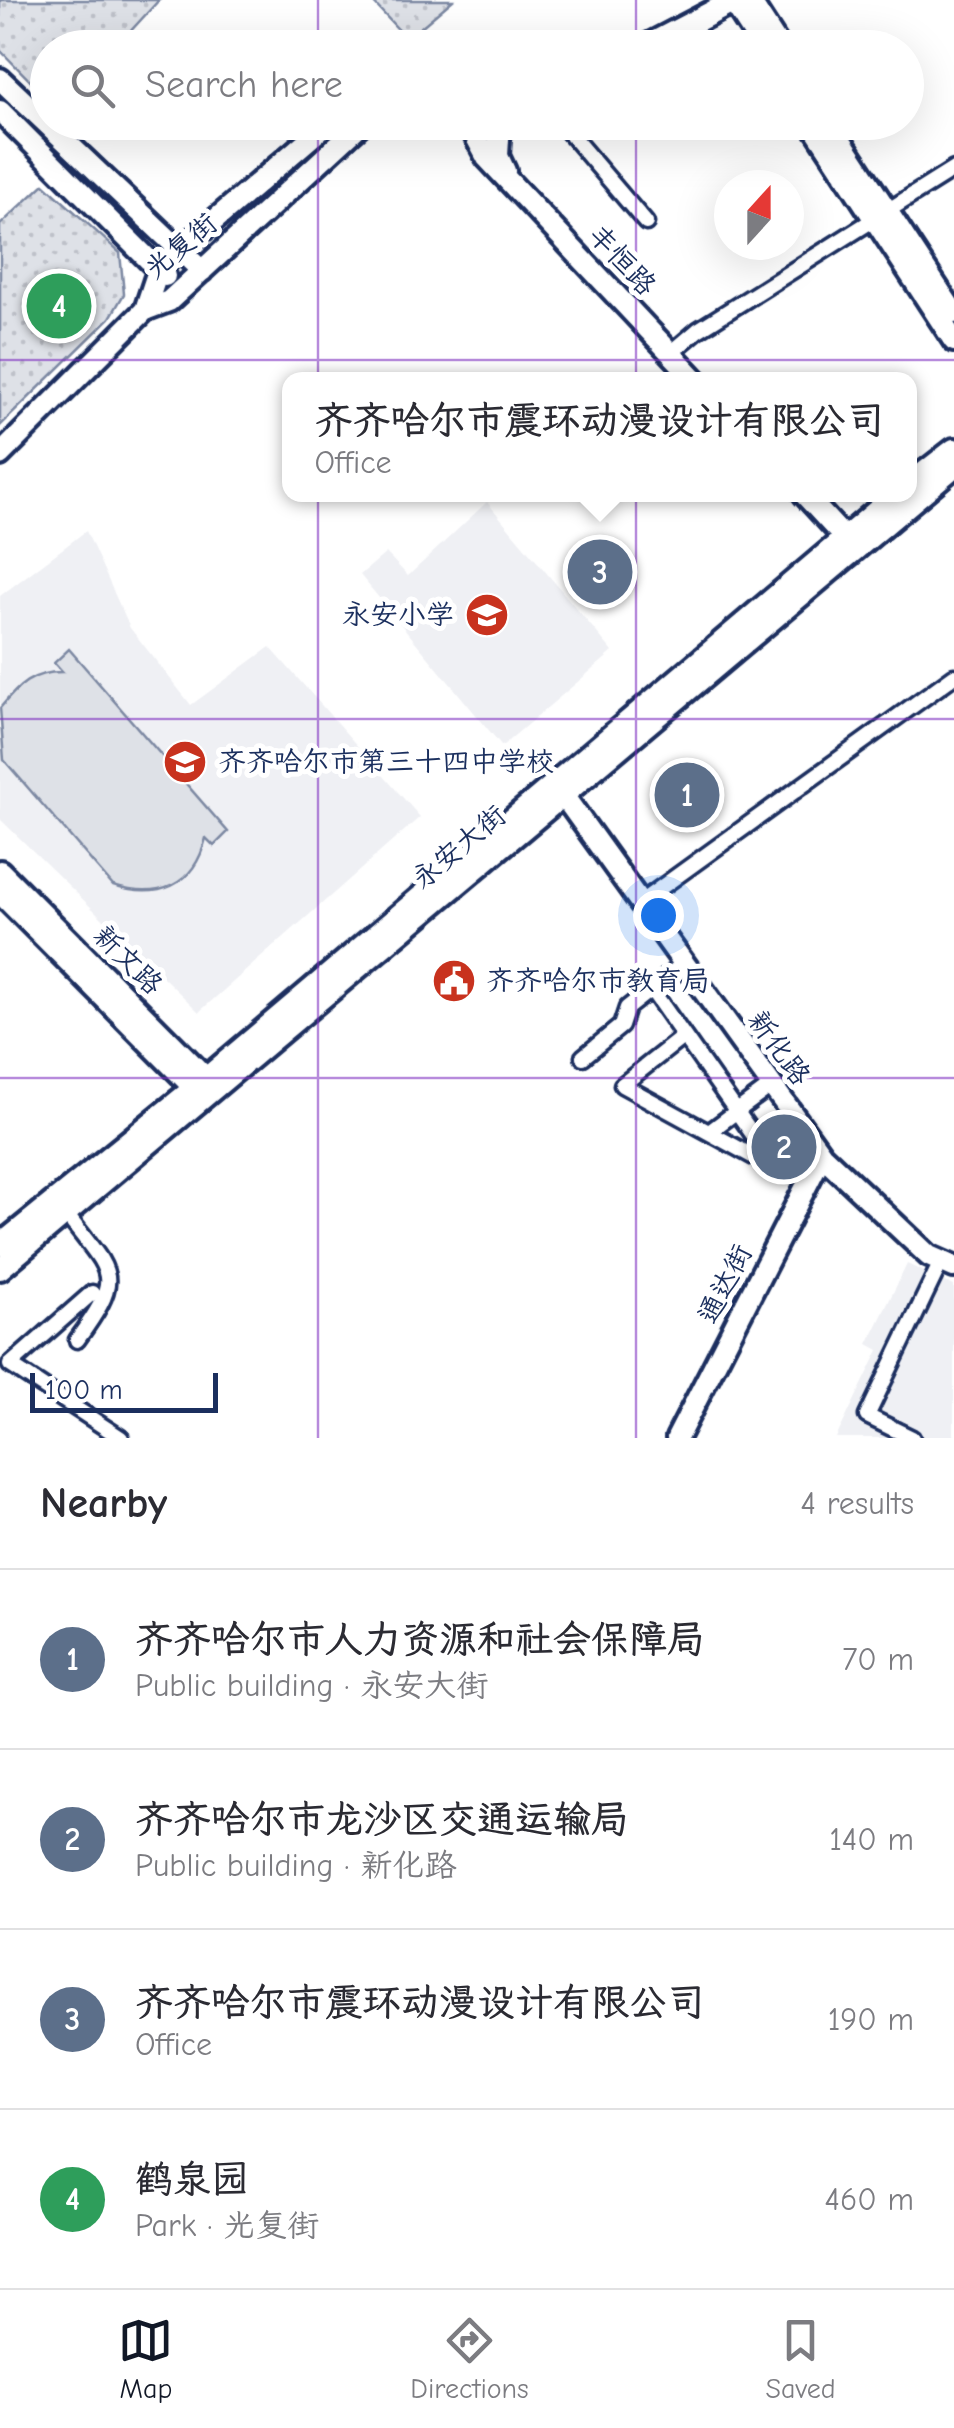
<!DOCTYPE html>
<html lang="en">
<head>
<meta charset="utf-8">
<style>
  body { margin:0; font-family:"Comic Neue","LXGW WenKai TC",sans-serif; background:#f2f2f3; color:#2b2b33 }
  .compass { position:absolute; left:714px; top:170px; width:90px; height:90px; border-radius:50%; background:#fff; box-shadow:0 10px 40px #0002; rotate:21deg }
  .scale { position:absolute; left:30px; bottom:25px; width:188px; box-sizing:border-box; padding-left:10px; border:5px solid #1b2f5e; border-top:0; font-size:28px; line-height:35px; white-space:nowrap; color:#1b2f5e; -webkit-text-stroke:8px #fff; paint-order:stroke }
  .you { position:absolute; left:658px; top:915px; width:35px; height:35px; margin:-25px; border:8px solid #fff; border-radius:50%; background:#1a73e8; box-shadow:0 0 0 15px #1a73e833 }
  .badge { display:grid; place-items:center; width:65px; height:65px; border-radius:50%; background:#111827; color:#fff; font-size:32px; font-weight:700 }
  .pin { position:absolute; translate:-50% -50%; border:5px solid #fff; box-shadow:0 2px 10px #0006 }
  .popup { position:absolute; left:282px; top:372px; width:635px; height:130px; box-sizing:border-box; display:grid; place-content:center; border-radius:20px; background:#fff; filter:drop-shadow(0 2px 8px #0005); font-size:32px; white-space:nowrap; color:#7c7c81 }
  .popup b { font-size:38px; color:#2b2b33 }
  .popup::after { content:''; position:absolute; left:50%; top:100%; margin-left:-20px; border:20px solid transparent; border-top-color:#fff }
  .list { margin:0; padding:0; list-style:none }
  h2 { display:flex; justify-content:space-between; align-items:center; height:130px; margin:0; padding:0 40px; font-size:42px }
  h2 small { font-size:32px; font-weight:400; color:#7c7c81 }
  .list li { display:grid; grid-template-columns:65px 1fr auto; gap:30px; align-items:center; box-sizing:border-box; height:180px; padding:0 40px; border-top:2px solid #e1e1e2 }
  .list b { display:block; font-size:38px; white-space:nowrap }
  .list p { margin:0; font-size:32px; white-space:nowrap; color:#7c7c81 }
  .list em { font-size:32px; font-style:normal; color:#7c7c81 }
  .icon { flex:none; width:55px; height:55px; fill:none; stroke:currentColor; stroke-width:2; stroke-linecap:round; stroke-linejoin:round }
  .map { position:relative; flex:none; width:954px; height:1438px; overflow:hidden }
  .search { position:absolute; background:#fff; box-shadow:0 10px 40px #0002; left:30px; right:30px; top:30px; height:110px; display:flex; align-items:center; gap:25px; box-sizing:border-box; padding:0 35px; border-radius:55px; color:#7c7c81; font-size:38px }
  .sheet { height:850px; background:#fff }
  nav { display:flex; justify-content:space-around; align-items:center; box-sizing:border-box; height:140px; border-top:2px solid #e1e1e2; background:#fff; font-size:28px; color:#7c7c81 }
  nav a { display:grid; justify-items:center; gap:5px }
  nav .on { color:#111827 }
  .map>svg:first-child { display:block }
</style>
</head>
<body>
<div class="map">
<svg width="954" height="1438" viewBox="0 0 954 1438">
  <defs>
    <pattern id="park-dots" width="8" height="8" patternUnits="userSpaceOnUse" patternTransform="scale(2.5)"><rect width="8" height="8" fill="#dee1e7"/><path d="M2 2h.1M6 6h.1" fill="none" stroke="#bec1c9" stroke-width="1.8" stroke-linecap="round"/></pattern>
  </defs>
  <rect width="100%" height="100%" fill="#fff"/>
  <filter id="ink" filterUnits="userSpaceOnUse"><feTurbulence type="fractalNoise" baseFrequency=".01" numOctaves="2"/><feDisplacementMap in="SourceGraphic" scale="20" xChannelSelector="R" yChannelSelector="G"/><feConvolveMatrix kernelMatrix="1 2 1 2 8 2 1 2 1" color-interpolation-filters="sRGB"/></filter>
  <g filter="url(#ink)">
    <path fill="#eff0f4" d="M 487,502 L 613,652 L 502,746 L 360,575 L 386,553 L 408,576 Z
      M 86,531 L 130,628 L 191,705 L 270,647 L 420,817 L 199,1012 L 0,819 L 0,596 Z
      M 907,1264 L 954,1286 L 954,1438 L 836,1438 L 879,1350 L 868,1344 Z"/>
    <path fill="url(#park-dots)" stroke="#7c88a2" stroke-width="2.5" d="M 0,0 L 159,0 L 116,47 L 48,48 L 47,98 L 0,50 Z
      M 371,0 L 453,0 L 407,39 Z
      M 44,184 L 120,253 L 124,294 L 110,318 L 0,426 L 0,225 Z"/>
    <path fill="#dee1e7" stroke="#7c88a2" stroke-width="2.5" d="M 69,649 L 228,832 L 214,846 L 206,838 C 194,887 158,900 113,886 L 4,760 L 0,708 C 19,685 32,672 62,672 L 54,663 Z"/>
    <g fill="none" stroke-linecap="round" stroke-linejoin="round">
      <g stroke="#1b2f5e" stroke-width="21">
        <path id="street" d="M 560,122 L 646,223
          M 671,353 L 698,330 L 954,169
          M 641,902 L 954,676
          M 651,989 L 756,1139 L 754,1157 L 622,1085 L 684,1036
          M 583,1057 L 621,1026 L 627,1008 L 684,963
          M 709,1132 L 772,1085
          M 66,1214 C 112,1275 125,1274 77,1340
          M 92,1293 L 10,1365 L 121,1438
          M 912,1438 L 867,1416 L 941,1262"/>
      </g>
      <g stroke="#1b2f5e" stroke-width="28">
        <path id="secondary" d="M 749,0 L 780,48
          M 733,2 L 763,48
          M 0,79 L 202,271
          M 0,111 L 165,276
          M 468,122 L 487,158 L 696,380
          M 500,122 L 498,156 L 505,171
          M 811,122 L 954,341
          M 829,122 L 954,313
          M 145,310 L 169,301 L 363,122
          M 0,455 L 145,310 L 159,268 L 329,122
          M 910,483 L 954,449
          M 804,494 L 850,544
          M 555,784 L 822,1155 L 929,1256 L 954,1267
          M 0,871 L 215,1087
          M 0,893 L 203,1097
          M 0,1245 L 206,1078 L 896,494
          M 0,1269 L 954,467
          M 677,1438 L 822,1155"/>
      </g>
      <g stroke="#1b2f5e" stroke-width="30">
        <path id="primary" d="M 644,48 L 736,0"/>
      </g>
      <use href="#street" stroke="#fff" stroke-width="14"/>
      <use href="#secondary" stroke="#fff" stroke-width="20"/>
      <use href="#primary" stroke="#fff" stroke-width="22"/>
    </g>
  </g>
  <path fill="none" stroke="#7b2cbf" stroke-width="2.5" stroke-opacity="0.55" d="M 318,0 L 318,48M 636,0 L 636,48M 318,122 L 318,1438M 636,122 L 636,1438M 0,360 L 954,360M 0,719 L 954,719M 0,1078 L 954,1078"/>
  <defs>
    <g id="school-disc" transform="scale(2.25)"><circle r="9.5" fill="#c8321e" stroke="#fff"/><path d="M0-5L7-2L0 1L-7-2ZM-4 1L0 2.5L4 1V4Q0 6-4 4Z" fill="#fff"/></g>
    <g id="civic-disc" transform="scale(2.25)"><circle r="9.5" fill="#c8321e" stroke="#fff"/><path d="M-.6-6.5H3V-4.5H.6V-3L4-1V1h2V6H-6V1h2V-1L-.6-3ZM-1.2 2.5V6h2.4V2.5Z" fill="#fff"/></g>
  </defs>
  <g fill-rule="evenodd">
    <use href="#school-disc" x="487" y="615"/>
    <use href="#school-disc" x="185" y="762"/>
    <use href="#civic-disc" x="454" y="981"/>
  </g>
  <g text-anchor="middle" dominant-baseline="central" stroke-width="10" stroke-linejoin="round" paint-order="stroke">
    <g font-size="28" fill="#1b2f5e" stroke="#fff">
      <text transform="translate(181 246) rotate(-40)">光复街</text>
      <text transform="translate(622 260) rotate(47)">丰恒路</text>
      <text transform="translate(459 847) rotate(-40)">永安大街</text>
      <text transform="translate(128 960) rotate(45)">新文路</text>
      <text transform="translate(779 1048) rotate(54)">新化路</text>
      <text transform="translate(725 1284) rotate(-63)">通达街</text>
    </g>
    <g font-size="28" fill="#1b2f5e" stroke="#fff" text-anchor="start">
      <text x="454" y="615" text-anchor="end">永安小学</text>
      <text x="218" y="762">齐齐哈尔市第三十四中学校</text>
      <text x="486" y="981">齐齐哈尔市教育局</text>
    </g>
  </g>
</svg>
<svg class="compass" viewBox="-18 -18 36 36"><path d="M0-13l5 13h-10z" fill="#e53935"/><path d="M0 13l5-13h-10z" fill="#7c7c81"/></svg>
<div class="scale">100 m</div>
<div class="you"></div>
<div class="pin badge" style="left:687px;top:795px;background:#5c6f8a">1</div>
<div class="pin badge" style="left:784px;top:1147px;background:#5c6f8a">2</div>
<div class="pin badge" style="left:600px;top:572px;background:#5c6f8a">3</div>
<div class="popup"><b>齐齐哈尔市震环动漫设计有限公司</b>Office</div>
<div class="pin badge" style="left:59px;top:306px;background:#2e9e5b">4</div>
<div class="search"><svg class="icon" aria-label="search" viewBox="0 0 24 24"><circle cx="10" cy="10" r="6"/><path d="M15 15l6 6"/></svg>Search here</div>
</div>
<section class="sheet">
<h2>Nearby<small>4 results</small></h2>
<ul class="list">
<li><span class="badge" style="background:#5c6f8a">1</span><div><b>齐齐哈尔市人力资源和社会保障局</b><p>Public building · 永安大街</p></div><em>70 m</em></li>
<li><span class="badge" style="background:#5c6f8a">2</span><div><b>齐齐哈尔市龙沙区交通运输局</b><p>Public building · 新化路</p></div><em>140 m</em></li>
<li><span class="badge" style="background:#5c6f8a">3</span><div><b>齐齐哈尔市震环动漫设计有限公司</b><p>Office</p></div><em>190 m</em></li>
<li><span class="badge" style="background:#2e9e5b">4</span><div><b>鹤泉园</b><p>Park · 光复街</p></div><em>460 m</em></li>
</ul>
</section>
<nav>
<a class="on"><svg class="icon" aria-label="map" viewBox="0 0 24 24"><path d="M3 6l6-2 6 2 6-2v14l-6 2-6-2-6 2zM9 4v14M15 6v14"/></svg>Map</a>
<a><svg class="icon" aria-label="directions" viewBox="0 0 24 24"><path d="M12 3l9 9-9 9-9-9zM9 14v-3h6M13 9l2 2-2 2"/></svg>Directions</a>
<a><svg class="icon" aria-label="saved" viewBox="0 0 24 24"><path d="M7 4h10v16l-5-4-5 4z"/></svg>Saved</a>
</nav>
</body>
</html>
